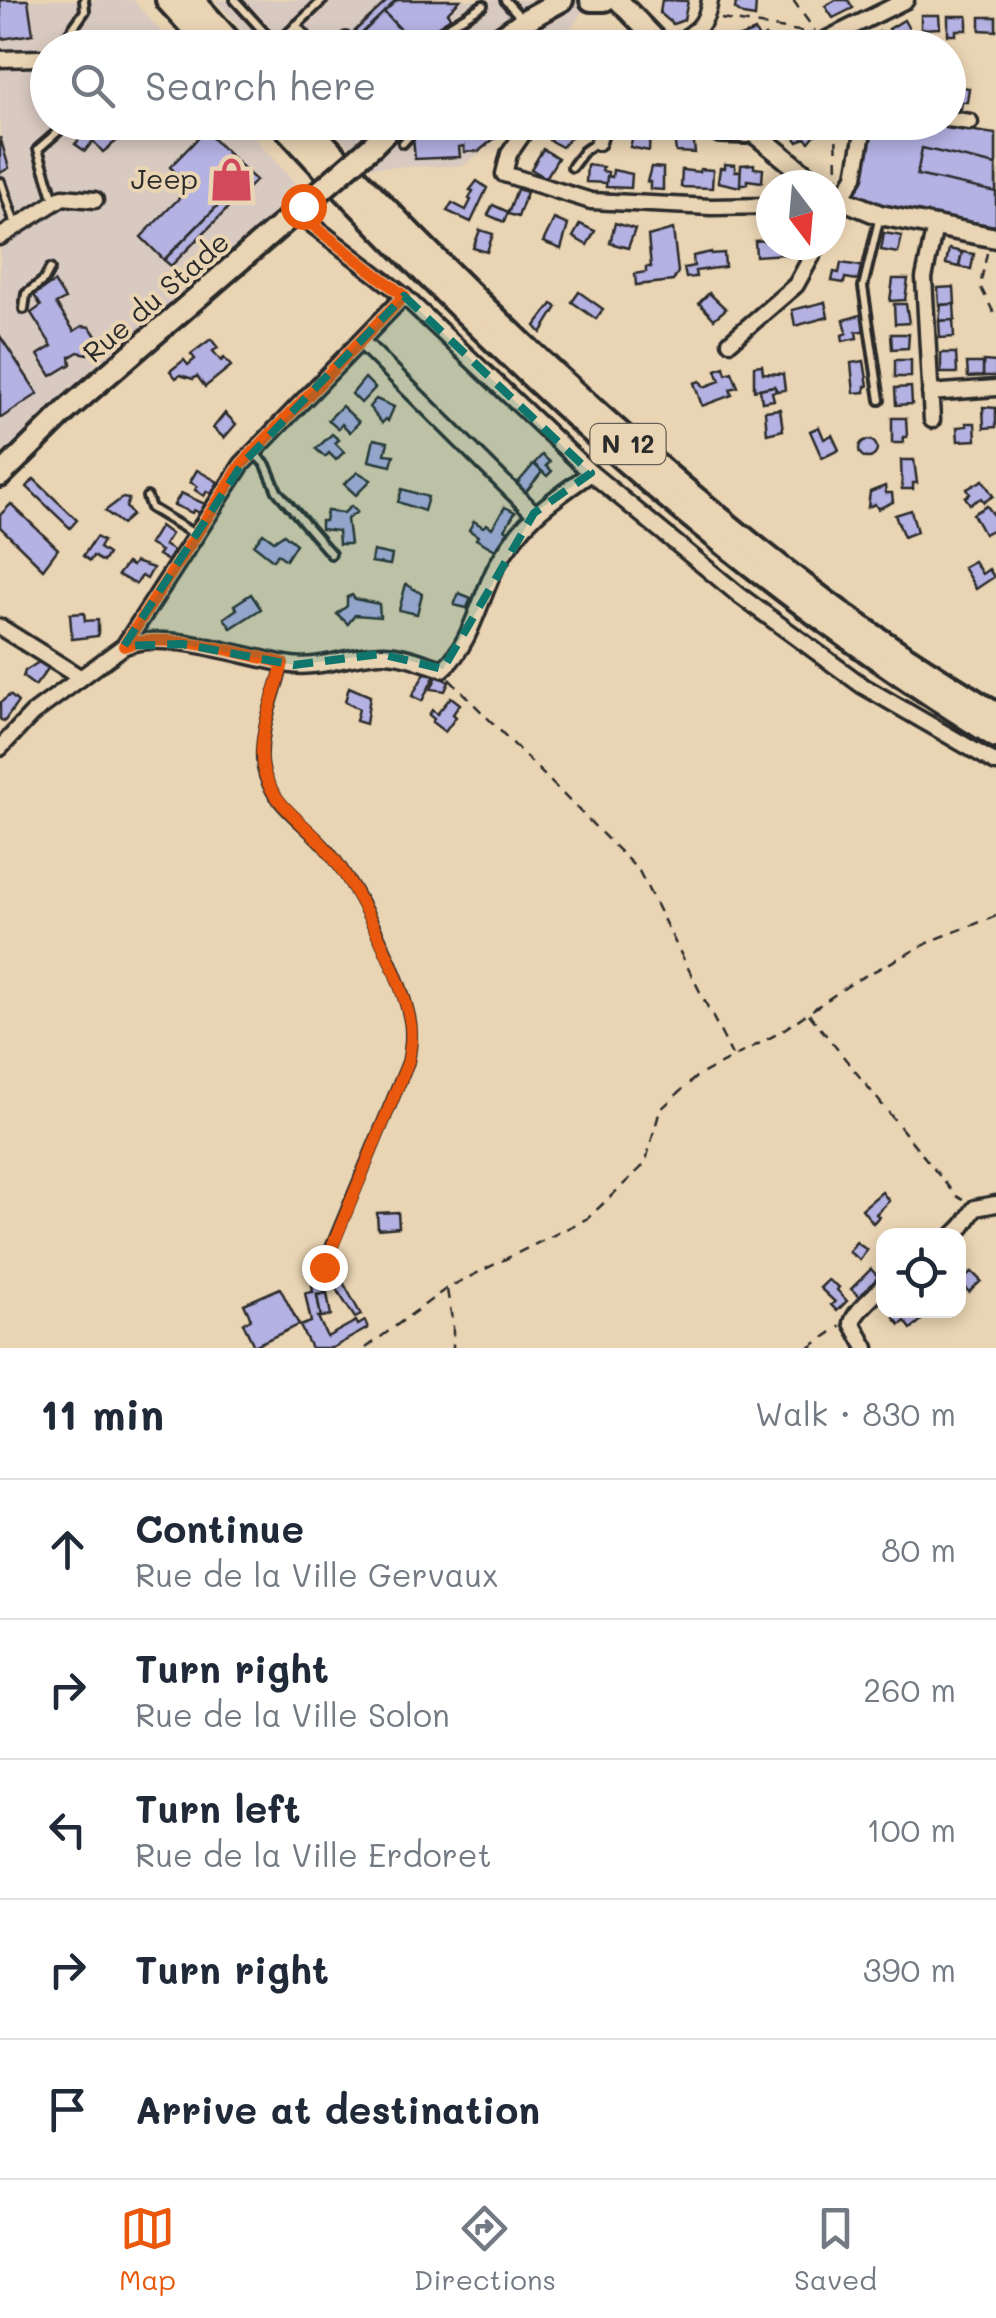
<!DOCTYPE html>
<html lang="en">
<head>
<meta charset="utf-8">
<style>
	body { margin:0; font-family:Mali,sans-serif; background:#f2f2f3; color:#1f2937 }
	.controls { position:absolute; right:30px; bottom:30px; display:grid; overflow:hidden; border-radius:20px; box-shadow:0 5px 15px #0003 }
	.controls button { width:90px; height:90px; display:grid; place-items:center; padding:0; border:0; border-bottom:2px solid #e0e1e3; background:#fff; color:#1f2937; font:50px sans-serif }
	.compass { position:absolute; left:756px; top:170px; width:90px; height:90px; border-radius:50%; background:#fff; box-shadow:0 5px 15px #0003; rotate:164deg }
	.stop { position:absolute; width:30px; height:30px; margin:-22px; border:8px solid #ea580c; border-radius:50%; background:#fff }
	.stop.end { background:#ea580c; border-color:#fff; box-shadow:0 2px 10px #0008 }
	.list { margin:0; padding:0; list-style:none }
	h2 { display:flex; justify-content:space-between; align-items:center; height:130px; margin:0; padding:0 40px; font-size:42px }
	h2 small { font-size:32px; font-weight:400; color:#747a83 }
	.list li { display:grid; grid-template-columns:65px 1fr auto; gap:30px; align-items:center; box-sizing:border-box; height:140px; padding:0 40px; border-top:2px solid #e0e1e3 }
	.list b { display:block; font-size:38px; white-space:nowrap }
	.list p { margin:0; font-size:32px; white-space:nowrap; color:#747a83 }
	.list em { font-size:32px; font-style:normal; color:#747a83 }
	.icon { flex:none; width:55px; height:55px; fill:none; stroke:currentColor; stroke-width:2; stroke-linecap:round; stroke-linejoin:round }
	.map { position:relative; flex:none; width:996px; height:1348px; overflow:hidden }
	.search { position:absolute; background:#fff; box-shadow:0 5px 15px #0003; left:30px; right:30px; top:30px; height:110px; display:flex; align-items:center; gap:25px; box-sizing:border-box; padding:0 35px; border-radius:55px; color:#747a83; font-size:38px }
	.sheet { height:830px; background:#fff }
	nav { display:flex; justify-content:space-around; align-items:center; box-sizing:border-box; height:140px; border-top:2px solid #e0e1e3; background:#fff; font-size:28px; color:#747a83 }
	nav a { display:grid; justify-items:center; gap:5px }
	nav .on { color:#ea580c }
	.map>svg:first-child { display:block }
	.built { fill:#d9cac1 }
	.building { fill:#b4b1e3; stroke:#2b2b2b; stroke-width:2.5 }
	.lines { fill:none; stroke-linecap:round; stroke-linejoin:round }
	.service-casing { stroke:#2b2b2b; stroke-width:14 }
	.minor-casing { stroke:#2b2b2b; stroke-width:21 }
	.tertiary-casing { stroke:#2b2b2b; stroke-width:25 }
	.secondary-casing { stroke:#2b2b2b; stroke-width:28 }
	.trunk-casing { stroke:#2b2b2b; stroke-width:30 }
	.path { stroke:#2b2b2b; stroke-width:2.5; stroke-dasharray:10 8; stroke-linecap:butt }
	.service { stroke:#e9d4b3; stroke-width:6 }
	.minor { stroke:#e9d4b3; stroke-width:14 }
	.tertiary { stroke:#e9d4b3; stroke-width:18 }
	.secondary { stroke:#e9d4b3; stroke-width:20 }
	.trunk { stroke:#e9d4b3; stroke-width:22 }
	.secondary-bridge-casing { stroke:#2b2b2b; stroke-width:28; stroke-linecap:butt }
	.secondary-bridge { stroke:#e9d4b3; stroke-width:20 }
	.route { stroke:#ea580c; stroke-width:12 }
	.marked { fill:#0f766e; fill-opacity:0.2; stroke:#0f766e; stroke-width:8; stroke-dasharray:20 12; stroke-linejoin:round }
	.labels { text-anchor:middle; stroke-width:8; stroke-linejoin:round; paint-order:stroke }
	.shield { fill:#e9d4b3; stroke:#645e54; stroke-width:2.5 }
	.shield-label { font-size:25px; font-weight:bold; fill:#2b2b2b }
	.poi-label { font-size:28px; fill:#2b2b2b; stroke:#e9d4b3; text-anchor:end }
	.street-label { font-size:28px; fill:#2b2b2b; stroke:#e9d4b3 }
</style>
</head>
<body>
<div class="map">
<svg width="996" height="1348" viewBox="0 0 996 1348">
	<rect width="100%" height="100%" fill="#e9d4b3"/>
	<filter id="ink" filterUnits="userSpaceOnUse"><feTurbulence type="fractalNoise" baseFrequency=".01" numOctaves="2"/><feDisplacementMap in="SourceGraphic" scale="20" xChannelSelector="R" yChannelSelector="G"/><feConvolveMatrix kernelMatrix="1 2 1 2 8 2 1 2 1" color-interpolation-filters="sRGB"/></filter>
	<g filter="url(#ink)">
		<g class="built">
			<path d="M0,0H133L175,47L48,48V122L241,123L318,209L77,411L0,486Z"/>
			<path d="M215,0H589L560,48L258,47Z"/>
			<path d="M327,123H512L505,134L463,166L368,167Z"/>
		</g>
		<g class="building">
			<path d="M0,0H28L33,34L2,39Z"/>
			<path d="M388,0H397L356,39L361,45L350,48L344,41Z"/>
			<path d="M397,0H460L447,13L451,18L419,48L384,12Z"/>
			<path d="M662,0L688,1L684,20L673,24L660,13Z"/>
			<path d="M836,0H848L853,8L833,18L825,6Z"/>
			<path d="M746,1L756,2L755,17L743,15L735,9L736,3Z"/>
			<path d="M384,12L416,48H358L361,45L356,39Z"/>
			<path d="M921,15H939L940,28L921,29Z"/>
			<path d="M948,16H967V30H956V35H948Z"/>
			<path d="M980,17H996V31L980,30Z"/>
			<path d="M904,20L910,31L896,40L889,29Z"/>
			<path d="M755,31L760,40L765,36L769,43L761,48H740L735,39Z"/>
			<path d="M879,32L888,48H863L865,42Z"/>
			<path d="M615,33L626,39L623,48H607L609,43L606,41Z"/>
			<path d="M948,85L969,88L967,102H962L961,109L953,108L954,100H950L948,107Z"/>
			<path d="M84,122H140L103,152L93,141L85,151L75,144L79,140L73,133Z"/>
			<path d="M461,122H483L495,138L479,151L464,152V146L459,147L460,157L415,159L413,138L422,130L458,128Z"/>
			<path d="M483,122H505L495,138Z"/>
			<path d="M809,122L818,131L809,142L805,138L798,142L792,134L800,126L798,123Z"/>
			<path d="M872,122H911L996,134V226L884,208L853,193Z"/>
			<path d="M629,125L643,126V131H650L649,151L630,147L634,132H629Z"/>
			<path d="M558,126L573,135L562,147L549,140Z"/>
			<path d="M673,128L682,129L681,135H693L695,153L676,152Z"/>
			<path d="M205,131L249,174L164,260L141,237L190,187L170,167Z"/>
			<path d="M0,137L9,168L0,173Z"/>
			<path d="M922,148L996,165V192L917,175Z"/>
			<path d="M543,149L558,158L546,178L531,169Z"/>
			<path d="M725,164L735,165V171H741L740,187L718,182L720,168H725Z"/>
			<path d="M754,164V168L763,169L762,182L747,180V184H740L741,165Z"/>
			<path d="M587,165L603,167L602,171L608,172L607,183L586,182Z"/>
			<path d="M651,167L663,168V190L650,189V182H647Z"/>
			<path d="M700,169L713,170L712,188L681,187L682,170L699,172Z"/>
			<path d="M613,170L632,174L631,188L606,187L607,176L612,177Z"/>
			<path d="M249,174L256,180L171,266L164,260Z"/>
			<path d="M477,181L487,188L471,222L447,211L452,203L466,210L471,200L469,199L473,191L470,190Z"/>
			<path d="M517,189L527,192L518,217L508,214Z"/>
			<path d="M493,205L508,212L504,222L488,215Z"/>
			<path d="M554,219L568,225L561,249L543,242Z"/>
			<path d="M615,223L635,229L628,248L610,243Z"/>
			<path d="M580,224L595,231L587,245L573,237Z"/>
			<path d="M673,229L678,272L673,281L636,285L635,274L646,272V267H651L648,236Z"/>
			<path d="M480,230L493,234L487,252L473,248Z"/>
			<path d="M884,233L902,236L898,253L881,250Z"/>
			<path d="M769,240L771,245H784L785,254L756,256L755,241Z"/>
			<path d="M949,249L962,252L959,267L946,264Z"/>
			<path d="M711,252V254L724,253L725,267L695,271L696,277L686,278L684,268L694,266L693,256Z"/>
			<path d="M962,252L974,254L971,269L959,267Z"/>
			<path d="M841,263L861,266L858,280L845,278L844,283L832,281L834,272L839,273Z"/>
			<path d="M893,279H908L905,300L890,301Z"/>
			<path d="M54,282L65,299L56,304L74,331L82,326L90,327L96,336L89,344L87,354L78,352L70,357L71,364L51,376L38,355L52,346L31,313L41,306L34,295Z"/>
			<path d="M954,287L955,304L939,305L938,288Z"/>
			<path d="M579,292L603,309L596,319L572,302Z"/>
			<path d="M709,293L726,309L714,319L699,303Z"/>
			<path d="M825,302L828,317L795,326L792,310Z"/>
			<path d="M552,304L557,307L541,333L535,326Z"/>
			<path d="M894,304H906L909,323L895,324Z"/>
			<path d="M954,304L955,320L939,321L941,305Z"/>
			<path d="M863,314L867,330L856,332L857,338L843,341L842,335L847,333L844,320Z"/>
			<path d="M953,320L954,337L940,338L939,321Z"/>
			<path d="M891,334H909L908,348L892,349Z"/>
			<path d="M0,336L38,394L1,418L0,417Z"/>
			<path d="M211,339L218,348L213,351L221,361L224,358L231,366L205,387L197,376L193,379L180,375L176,378L170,371L184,360L188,365L195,359L191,354Z"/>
			<path d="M941,353H956L957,373H941Z"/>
			<rect x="895" y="360" width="16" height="17"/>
			<path d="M864,361L868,386H865V392L854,393L851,363Z"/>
			<path d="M983,361L996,362V376H983Z"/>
			<path d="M967,363H983V376L968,377Z"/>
			<path d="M762,365L763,373L783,374L785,390L777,391L774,386L754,390V366Z"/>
			<path d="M724,367L726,374L732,372L738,387L730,389L732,395L702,406L694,383L700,381L704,387L720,381L716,370Z"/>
			<path d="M365,378L375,388L361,403L352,394Z"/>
			<path d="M774,386L777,391L772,392L774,400L762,402L760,389Z"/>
			<path d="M911,387L912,404L896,405L895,388Z"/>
			<path d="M376,399L394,407L388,421L386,419L382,423L369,407Z"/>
			<path d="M342,406L359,422L350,432L342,424L338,429L328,420Z"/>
			<path d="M983,407L996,408V427L984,428Z"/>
			<path d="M780,409L783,430L767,434L765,411Z"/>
			<path d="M225,413L236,424L224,438L213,428Z"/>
			<path d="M892,418H906L907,437H903V443H892Z"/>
			<path d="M966,423H975L976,440L958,441L957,427L967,426Z"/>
			<path d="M819,427L824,439L832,435L839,450L822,458L810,431Z"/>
			<path d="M332,434L339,440L335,443L344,452L336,460L329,453L325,457L316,449Z"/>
			<path d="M374,439L388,442L385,454L394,455L391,466L369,461Z"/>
			<circle cx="868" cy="449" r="9"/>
			<path d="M542,455L550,462L546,466L552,471L547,476L534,464Z"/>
			<path d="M901,460H914L917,483H913V489H902Z"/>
			<path d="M534,464L542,472L525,493L516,485Z"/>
			<path d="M197,470L218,482L211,494L207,491L204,496L195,490L197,486L190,482Z"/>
			<path d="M358,472L371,480L356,495L344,484Z"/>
			<path d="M34,479L77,520L70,528L27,487Z"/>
			<path d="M983,480L993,496L984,502L981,498L970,504L965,497L970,494L967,489Z"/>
			<path d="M885,486L886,493H892L893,502L878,509L875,504L868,507L870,492Z"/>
			<path d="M402,489L428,497L424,511L398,502Z"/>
			<path d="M181,493L205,504L200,513L194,510L192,513L174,505Z"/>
			<path d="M122,498L129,499L126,507L132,515L122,524L105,511Z"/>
			<path d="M11,504L58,549L43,569L0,527V515Z"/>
			<path d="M351,506L357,512L347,519L350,544H339L338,531L321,529V521H325L327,511L344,513Z"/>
			<path d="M987,506L996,518V528L984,534L973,514Z"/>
			<path d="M505,507L515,512L505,529L511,533L501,553L476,539L478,536L469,530L474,521L483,527L487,524L492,528Z"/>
			<path d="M911,510L917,532L904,537L895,515Z"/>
			<path d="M160,526L171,534L164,545L174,551L168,561L158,555L161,551L149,544Z"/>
			<path d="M263,533L274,541L284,534L296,544L286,560L278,554L273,560L254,545Z"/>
			<path d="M96,537L103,541L99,548L108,554L103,562L93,556L90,561L83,556Z"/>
			<path d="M373,551L392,555L390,565L371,562Z"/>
			<path d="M974,561L982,574L989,569L994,577L976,589L963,567Z"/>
			<path d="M135,562L153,568L147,579L142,576L136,584L118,575L127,563L132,566Z"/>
			<path d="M406,584L422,594L417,614L399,610Z"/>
			<path d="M459,593L471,598L467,608L454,605Z"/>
			<path d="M251,594L261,609L231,628L224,618L237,609L234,605Z"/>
			<path d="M352,595L355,599L379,604L380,617L355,615L348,624L337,614L347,606V597Z"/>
			<path d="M84,613L85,621L98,620V636L72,639L70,614Z"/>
			<path d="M42,660L50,666L35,686L23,677L25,671Z"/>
			<path d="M426,671L435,675L422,701L412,696Z"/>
			<path d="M437,676L449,682L445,691L431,689Z"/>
			<path d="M349,687L370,696L366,724L356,721L359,709L345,702Z"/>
			<path d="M10,695L18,702L4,722L0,719V703Z"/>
			<path d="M451,697L460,704L453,714L456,717L445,732L432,722L434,719L429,715L432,710L437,714Z"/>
			<path d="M882,1192L889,1201L876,1214L879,1217L873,1223L862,1209Z"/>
			<path d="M398,1212L399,1227L378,1229L377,1213Z"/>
			<path d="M856,1242L867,1250L860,1260L849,1252Z"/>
			<path d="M871,1269L879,1278L872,1285L876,1289L868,1298L863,1293L860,1297L851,1289Z"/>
			<path d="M972,1272L981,1281L969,1292L960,1282Z"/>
			<path d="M828,1280L839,1287L837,1290L847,1301L837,1311L831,1305L835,1302L820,1288Z"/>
			<path d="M343,1282L361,1315L355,1318L333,1284Z"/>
			<path d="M325,1283L327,1293L317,1295L321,1317H318L327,1337L356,1321L358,1325L365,1321L368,1328L332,1348H311L300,1326L311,1322L305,1293L313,1292L312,1285Z"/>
			<path d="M280,1288L299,1325L254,1346L243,1323L251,1319L244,1304Z"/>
			<path d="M327,1293L331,1316L321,1317L317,1295Z"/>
			<path d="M904,1310H921L925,1317L911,1329L905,1321L900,1325L894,1318Z"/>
		</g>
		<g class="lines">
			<defs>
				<g id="service">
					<path d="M235,0L273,42L281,40L323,0"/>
					<path d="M505,0L523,20"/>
					<path d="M296,25L317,48"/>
					<path d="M53,48L68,35L85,11L84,0"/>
					<path d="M334,48L346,37"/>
					<path d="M424,48L441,31L483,5"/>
					<path d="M715,122V134L718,138L747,139L753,135"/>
					<path d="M403,143L419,125L432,122"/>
					<path d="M572,167L584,151L597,142"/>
					<path d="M1,182L16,227"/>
					<path d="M54,200L38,149L69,122"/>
					<path d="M880,216L863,287L880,400"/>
					<path d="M24,309L26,294L44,280L50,269"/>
					<path d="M254,453L266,465L277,491L331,554"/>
					<path d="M147,497L151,508L196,535"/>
					<path d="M283,664C275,696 257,736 263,769C270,803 302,822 324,846C355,881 399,970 409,1016C413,1032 411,1047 408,1062L323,1267"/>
				</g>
				<g id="minor">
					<path d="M823,41L906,0"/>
					<path d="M669,48C693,33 706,29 710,0"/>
					<path d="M0,59L40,58"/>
					<path d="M948,119L970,122"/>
					<path d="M531,122L509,154L504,174L591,201L711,207L771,206"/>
					<path d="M754,134L764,122"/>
					<path d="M598,142L604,122"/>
					<path d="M297,213L404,296L591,473L739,595L863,686L996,763"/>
					<path d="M831,215L855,176L865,122"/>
					<path d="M0,237L63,197L95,200"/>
					<path d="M361,341L534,513"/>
					<path d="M730,342L796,285L818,245"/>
					<path d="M930,393L996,388"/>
					<path d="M932,420L924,278L935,226"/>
					<path d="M0,627L81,678"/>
					<path d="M125,646C166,629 246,658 291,665C322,669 353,654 383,654C403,654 423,663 443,669C471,645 480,597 497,565C523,519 549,502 591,473"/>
					<path d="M0,748L32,714L124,646L242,464L404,296"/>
					<path d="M953,1236L963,1226L975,1208L996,1204"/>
					<path d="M866,1348L852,1323C855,1310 875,1297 884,1284"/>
				</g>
				<g id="tertiary">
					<path d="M618,0L664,48"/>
					<path d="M741,122L818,185"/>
					<path d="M831,195L880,215L996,238"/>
				</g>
				<g id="secondary">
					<path d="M591,0H605"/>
					<path d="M486,48L524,21L562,0"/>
					<path d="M372,146L396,122"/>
					<path d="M0,476L69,408L303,206"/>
				</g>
				<g id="trunk">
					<path d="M168,0L212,48"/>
					<path d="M192,0L235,48"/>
					<path d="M281,122C499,358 722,566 996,736"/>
					<path d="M303,122C465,296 635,459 824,601C879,642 938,678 996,715"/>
				</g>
			</defs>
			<use href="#service" class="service-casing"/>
			<use href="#minor" class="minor-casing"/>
			<use href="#tertiary" class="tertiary-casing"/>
			<use href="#secondary" class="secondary-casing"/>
			<use href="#trunk" class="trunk-casing"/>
			<g class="path">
				<path d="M793,0L815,31"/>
				<path d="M721,19L811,33"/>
				<path d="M537,31L546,38L549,48"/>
				<path d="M836,122L837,178"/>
				<path d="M987,253L980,286L996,317"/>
				<path d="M449,679L639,871L732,1055"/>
				<path d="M809,1014L955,1195L963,1200"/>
				<path d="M447,1290L453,1325V1348"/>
				<path d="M366,1348L447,1288L588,1218L645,1164L660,1110L696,1077L777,1034L855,981L936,939L996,916"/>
				<path d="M809,1348L841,1326"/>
			</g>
			<use href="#service" class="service"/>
			<use href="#minor" class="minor"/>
			<use href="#tertiary" class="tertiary"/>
			<use href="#secondary" class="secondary"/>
			<use href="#trunk" class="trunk"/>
			<defs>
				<path id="secondary-bridge" d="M303,206L372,146"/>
			</defs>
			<use href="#secondary-bridge" class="secondary-bridge-casing"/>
			<use href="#secondary-bridge" class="secondary-bridge"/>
		</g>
	</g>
	<g class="lines" filter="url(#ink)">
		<path class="route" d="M303,206L296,212L404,296L242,464L124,646C163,630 241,653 283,663C275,695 257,735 263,768C270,802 302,821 323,845C355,881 398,970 409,1016C413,1032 411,1046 408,1062L324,1267"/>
	</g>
	<path class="marked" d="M404,296L591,473L534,513L443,669L381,654L294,665L182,644L124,646L242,464Z"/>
	<defs>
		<symbol id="shop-bare" viewBox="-9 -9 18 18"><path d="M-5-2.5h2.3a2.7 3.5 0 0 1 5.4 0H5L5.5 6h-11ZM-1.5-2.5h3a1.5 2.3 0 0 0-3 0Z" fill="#d1495b" stroke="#e9d4b3" stroke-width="2.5" paint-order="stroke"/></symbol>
	</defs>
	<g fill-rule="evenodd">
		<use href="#shop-bare" x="200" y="148" width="63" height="63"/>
	</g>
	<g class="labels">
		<rect class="shield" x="590.5" y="424" width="75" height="40" rx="8"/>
		<g class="shield-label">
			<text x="628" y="453">N 12</text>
		</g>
		<g class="poi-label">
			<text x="198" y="189">Jeep</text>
		</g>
		<g class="street-label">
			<text transform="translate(156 297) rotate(-41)" y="10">Rue du Stade</text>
		</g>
	</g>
</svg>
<div class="controls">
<button><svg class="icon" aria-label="locate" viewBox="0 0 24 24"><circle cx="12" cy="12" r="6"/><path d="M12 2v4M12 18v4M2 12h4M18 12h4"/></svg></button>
</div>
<svg class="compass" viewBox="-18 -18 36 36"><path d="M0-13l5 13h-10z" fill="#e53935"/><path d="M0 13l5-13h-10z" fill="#747a83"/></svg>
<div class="stop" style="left:303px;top:206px"></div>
<div class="stop end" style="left:324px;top:1267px"></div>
<div class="search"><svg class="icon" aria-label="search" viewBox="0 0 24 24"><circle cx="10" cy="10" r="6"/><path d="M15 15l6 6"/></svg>Search here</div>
</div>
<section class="sheet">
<h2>11 min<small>Walk · 830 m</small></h2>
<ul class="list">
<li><svg class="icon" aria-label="ahead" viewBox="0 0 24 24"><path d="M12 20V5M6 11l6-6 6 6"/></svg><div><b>Continue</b><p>Rue de la Ville Gervaux</p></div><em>80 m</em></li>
<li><svg class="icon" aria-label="right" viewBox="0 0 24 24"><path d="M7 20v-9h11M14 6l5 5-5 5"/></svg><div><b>Turn right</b><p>Rue de la Ville Solon</p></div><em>260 m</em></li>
<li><svg class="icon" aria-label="left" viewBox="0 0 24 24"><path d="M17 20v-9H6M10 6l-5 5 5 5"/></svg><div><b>Turn left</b><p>Rue de la Ville Erdoret</p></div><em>100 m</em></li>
<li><svg class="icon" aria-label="right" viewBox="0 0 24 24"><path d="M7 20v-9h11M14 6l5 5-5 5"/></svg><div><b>Turn right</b></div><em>390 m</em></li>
<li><svg class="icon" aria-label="arrive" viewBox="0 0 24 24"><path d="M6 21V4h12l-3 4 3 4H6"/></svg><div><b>Arrive at destination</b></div></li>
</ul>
</section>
<nav>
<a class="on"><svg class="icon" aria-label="map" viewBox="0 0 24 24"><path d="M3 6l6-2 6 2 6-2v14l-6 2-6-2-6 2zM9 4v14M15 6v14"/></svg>Map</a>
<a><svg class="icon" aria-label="directions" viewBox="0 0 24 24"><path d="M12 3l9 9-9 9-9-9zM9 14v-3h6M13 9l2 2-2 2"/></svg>Directions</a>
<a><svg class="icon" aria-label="saved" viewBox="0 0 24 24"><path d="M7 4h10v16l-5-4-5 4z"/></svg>Saved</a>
</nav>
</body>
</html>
